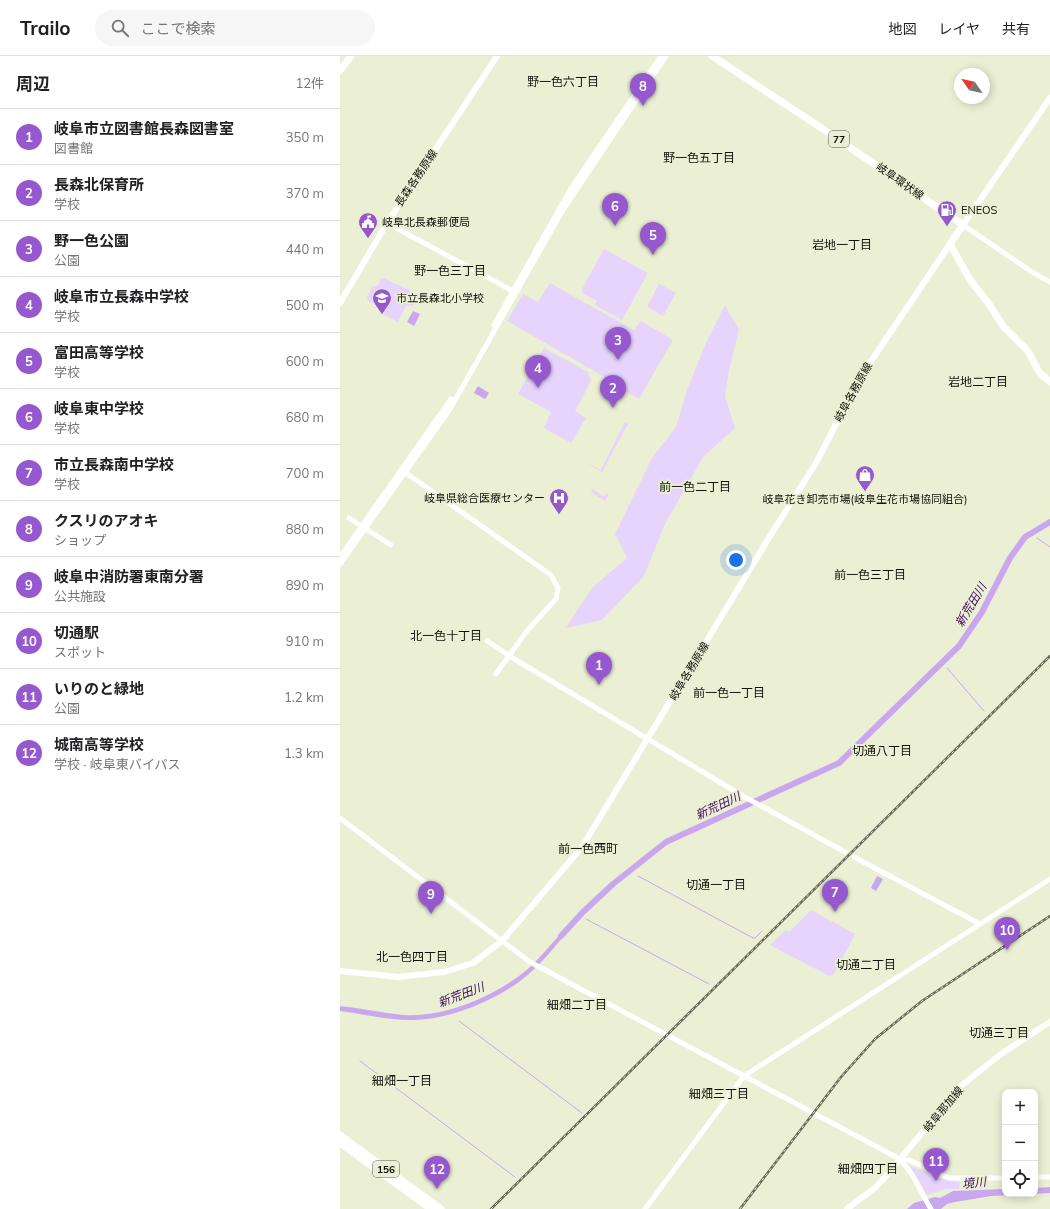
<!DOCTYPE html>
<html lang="ja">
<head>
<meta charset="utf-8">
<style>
	body { margin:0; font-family:Mulish,"Noto Sans JP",sans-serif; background:#f6f6f6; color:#202124 }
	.controls { position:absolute; right:12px; bottom:12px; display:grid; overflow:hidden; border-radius:8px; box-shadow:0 2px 10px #0003 }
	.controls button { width:36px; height:36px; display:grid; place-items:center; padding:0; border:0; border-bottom:1px solid #e0e0e0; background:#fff; color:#202124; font:20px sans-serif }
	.compass { position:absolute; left:614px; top:12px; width:36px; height:36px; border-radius:50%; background:#fff; box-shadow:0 2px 10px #0003; rotate:304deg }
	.you { position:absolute; left:396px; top:504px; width:14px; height:14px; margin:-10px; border:3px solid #fff; border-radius:50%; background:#1a73e8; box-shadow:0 0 0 6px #1a73e833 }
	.badge { display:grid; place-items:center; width:26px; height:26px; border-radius:50%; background:#9658ce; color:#fff; font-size:13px; font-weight:700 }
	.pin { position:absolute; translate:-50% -33px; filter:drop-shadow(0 1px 2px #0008) }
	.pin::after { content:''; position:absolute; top:21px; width:14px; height:12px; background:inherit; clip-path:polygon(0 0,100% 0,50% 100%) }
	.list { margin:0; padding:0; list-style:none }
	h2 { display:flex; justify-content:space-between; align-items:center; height:52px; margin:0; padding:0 16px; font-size:17px }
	h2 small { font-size:13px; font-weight:400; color:#757577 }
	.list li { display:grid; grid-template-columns:26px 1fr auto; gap:12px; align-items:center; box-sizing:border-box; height:56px; padding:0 16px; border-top:1px solid #e0e0e0 }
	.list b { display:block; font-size:15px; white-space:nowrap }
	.list p { margin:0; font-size:13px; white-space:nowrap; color:#757577 }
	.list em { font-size:13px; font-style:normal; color:#757577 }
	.icon { flex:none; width:22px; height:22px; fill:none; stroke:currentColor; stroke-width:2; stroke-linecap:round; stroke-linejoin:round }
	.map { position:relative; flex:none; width:710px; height:1153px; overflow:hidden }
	header { display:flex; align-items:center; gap:24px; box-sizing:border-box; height:56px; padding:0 20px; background:#fff; border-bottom:1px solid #e0e0e0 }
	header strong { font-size:19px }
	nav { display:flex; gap:22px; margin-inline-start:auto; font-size:14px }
	.search { width:280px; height:36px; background:#f6f6f6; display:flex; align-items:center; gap:10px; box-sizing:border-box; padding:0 14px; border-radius:22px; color:#757577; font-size:15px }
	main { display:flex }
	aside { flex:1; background:#fff }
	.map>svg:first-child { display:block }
	.green { fill:#e7d4fd }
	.water { fill:#c9a7ef }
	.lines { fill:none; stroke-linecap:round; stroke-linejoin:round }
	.stream { stroke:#c9a7ef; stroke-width:1 }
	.river { stroke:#c9a7ef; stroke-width:6 }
	.tertiary { stroke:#fff; stroke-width:5 }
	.secondary { stroke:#fff; stroke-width:6 }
	.primary { stroke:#fff; stroke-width:7 }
	.trunk { stroke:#fff; stroke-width:7 }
	.rail-casing { stroke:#666959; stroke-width:2.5 }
	.rail { stroke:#ebefd4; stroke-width:1; stroke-dasharray:3; stroke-linecap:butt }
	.labels { text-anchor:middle; stroke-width:3.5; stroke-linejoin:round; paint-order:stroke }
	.shield { fill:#ebefd4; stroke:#525446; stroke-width:1 }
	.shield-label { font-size:10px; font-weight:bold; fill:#111209 }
	.street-label { font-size:11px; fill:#111209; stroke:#ebefd4 }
	.poi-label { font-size:11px; fill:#111209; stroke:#ebefd4; text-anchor:start }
	.neighbourhood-label { font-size:12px; fill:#111209; stroke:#ebefd4 }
	.water-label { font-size:12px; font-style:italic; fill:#3e0c61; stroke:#ebefd4 }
</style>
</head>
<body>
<header>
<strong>Trailo</strong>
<div class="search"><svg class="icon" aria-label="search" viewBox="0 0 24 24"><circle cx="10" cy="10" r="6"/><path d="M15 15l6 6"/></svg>ここで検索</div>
<nav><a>地図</a><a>レイヤ</a><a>共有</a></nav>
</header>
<main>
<aside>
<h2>周辺<small>12件</small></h2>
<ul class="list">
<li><span class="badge">1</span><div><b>岐阜市立図書館長森図書室</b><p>図書館</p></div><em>350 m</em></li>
<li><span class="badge">2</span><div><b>長森北保育所</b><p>学校</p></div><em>370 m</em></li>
<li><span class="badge">3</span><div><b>野一色公園</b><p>公園</p></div><em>440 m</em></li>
<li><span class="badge">4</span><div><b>岐阜市立長森中学校</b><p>学校</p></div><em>500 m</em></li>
<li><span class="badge">5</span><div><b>富田高等学校</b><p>学校</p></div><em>600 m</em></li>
<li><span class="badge">6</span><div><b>岐阜東中学校</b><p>学校</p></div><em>680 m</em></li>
<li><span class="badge">7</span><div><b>市立長森南中学校</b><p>学校</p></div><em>700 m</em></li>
<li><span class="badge">8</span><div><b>クスリのアオキ</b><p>ショップ</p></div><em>880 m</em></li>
<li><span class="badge">9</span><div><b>岐阜中消防署東南分署</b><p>公共施設</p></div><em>890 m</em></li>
<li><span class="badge">10</span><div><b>切通駅</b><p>スポット</p></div><em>910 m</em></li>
<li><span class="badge">11</span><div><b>いりのと緑地</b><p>公園</p></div><em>1.2 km</em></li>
<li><span class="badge">12</span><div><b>城南高等学校</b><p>学校 · 岐阜東バイパス</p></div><em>1.3 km</em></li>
</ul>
</aside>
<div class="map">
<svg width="710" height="1153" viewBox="0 0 710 1153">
	<rect width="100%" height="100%" fill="#ebefd4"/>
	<g class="green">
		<path d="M264,193L308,217L282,264L255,249L257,245L243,238L242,233Z"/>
		<path d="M43,222L80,239L74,249L66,250L58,266L43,258V253L29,246L27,241L33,230H38L40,223Z"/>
		<path d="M210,227L294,274L301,265L333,284L299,343L267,325L268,323L167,265L183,238L198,246Z"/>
		<path d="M319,228L336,237L323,260L308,251V249Z"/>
		<path d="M385,249L399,274L389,314L385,340L395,372L363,401L324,470L304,520L262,564L226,572L252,532L287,502L275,478L312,402L336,371L347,334L366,287Z"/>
		<path d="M204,292L248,316L251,325L235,355L246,362L231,387L204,372L211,356L178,338Z"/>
		<path d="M285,366L288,368L262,416L246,407L261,414Z"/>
		<path d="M252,433L264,440L267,437L269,438L265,445L251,436Z"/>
		<path d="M471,854L515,878L494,918L489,920L430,889L446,874L449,876Z"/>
		<path d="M570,1110L605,1124L620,1126L619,1133H605L587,1139Z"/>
	</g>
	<g class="water">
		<path d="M73,255L80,258L74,270L67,266Z"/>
		<path d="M138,330L149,337L145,343L134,337Z"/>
		<path d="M537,820L543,823L536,835L531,832Z"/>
		<path d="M224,874L227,877C215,889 205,904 192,915C164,942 108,965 70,964C46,964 23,958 0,955V950C21,952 42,957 63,959C105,962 158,939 189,912C201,901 212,887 224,874Z"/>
		<path d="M710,1131V1137L651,1140L615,1146L607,1148L601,1153H567L574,1147L595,1141L600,1142L613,1135L665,1133V1138H695V1132Z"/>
	</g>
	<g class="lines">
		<g class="stream">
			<path d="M697,482L710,491"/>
			<path d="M607,612L644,655"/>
			<path d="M298,820L413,882H415L422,875"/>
			<path d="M246,863L369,928"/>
			<path d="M119,965L242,1057"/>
			<path d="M20,1005L175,1121"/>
		</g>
		<path class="river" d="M221,880L243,856L273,828L326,786L499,707L619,590L642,556L670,502L685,481L710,466"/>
		<g class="tertiary">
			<path d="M47,167L175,236"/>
			<path d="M623,169L692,216L710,226"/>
			<path d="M154,269L230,134L321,0"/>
			<path d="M66,417L211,519L218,532L216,543L186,576L156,618"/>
			<path d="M9,462L51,489"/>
			<path d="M0,501L111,343"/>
			<path d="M0,508L110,353L224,152L326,0"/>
			<path d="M147,585L176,604L403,740L505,796"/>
			<path d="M0,762L190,906L556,1101C573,1113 580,1136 591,1153"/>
			<path d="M514,801L640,868"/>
			<path d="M560,1104H569L609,1122H665"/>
			<path d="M695,1121H710"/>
			<path d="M305,1153L404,1020L710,823"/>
		</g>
		<g class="secondary">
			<path d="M623,169L710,42"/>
			<path d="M0,247L47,167L157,0"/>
			<path d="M0,915L58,921L104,916L133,907L162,885L242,791L430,480L476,407L521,320L610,188"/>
			<path d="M507,1153L536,1131L546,1120L621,1030L661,998L710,966"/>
		</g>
		<g class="primary">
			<path d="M372,0L477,69L623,169L610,188L630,224L649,248L663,270L688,295L699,316L710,326"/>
			<path d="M0,14L11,0"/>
		</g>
		<g class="trunk">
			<path d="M0,1079L101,1153"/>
			<path d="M0,1087L91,1153"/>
		</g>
		<defs>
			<g id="rail">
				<path d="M151,1153L710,600"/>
				<path d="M400,1153L501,1021L535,983L582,945L710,860"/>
			</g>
		</defs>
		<use href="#rail" class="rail-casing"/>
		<use href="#rail" class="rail"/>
	</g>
	<defs>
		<symbol id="fuel-pin" viewBox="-11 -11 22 30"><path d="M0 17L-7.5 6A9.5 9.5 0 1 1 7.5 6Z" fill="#9658ce" stroke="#ebefd4"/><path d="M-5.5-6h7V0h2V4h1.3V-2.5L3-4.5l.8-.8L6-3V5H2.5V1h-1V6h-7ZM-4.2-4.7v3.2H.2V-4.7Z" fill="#fff"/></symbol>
		<symbol id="civic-pin" viewBox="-11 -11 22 30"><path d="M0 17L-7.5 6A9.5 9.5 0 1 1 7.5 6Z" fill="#9658ce" stroke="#ebefd4"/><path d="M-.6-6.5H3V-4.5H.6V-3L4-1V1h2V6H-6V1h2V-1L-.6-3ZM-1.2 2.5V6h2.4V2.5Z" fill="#fff"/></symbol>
		<symbol id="school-pin" viewBox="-11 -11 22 30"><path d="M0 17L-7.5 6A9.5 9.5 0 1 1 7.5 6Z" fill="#9658ce" stroke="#ebefd4"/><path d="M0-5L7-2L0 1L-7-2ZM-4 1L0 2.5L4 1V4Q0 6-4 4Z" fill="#fff"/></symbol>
		<symbol id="shop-pin" viewBox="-11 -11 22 30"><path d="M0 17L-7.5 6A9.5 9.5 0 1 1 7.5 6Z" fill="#9658ce" stroke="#ebefd4"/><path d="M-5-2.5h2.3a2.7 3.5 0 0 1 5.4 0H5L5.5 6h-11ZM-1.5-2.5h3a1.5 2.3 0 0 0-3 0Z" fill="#fff"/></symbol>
		<symbol id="hospital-pin" viewBox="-11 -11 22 30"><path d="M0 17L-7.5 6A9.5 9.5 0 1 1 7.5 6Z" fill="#9658ce" stroke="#ebefd4"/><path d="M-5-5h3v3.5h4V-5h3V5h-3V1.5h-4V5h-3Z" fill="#fff"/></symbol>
	</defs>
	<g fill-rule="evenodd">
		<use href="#fuel-pin" x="596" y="143" width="22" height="30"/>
		<use href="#civic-pin" x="17" y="155" width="22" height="30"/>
		<use href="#school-pin" x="31" y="231" width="22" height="30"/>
		<use href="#shop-pin" x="514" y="408" width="22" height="30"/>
		<use href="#hospital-pin" x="208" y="431" width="22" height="30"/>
	</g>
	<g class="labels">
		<g class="shield">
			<rect x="489" y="75" width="20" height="16" rx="3"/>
			<rect x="33" y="1105" width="26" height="16" rx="3"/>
		</g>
		<g class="shield-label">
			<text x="499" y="87">77</text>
			<text x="46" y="1117">156</text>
		</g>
		<g class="street-label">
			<text transform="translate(76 122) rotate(-56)" y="4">長森各務原線</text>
			<text transform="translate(560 125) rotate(35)" y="4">岐阜環状線</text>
			<text transform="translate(513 336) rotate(-61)" y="4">岐阜各務原線</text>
			<text transform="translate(349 615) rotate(-59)" y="4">岐阜各務原線</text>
			<text transform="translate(603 1053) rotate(-50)" y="4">岐阜那加線</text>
		</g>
		<g class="poi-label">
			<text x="621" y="158">ENEOS</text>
			<text x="42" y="170">岐阜北長森郵便局</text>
			<text x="56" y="246">市立長森北小学校</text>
			<text x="205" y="446" text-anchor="end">岐阜県総合医療センター</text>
			<text x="525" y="447" text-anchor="middle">岐阜花き卸売市場(岐阜生花市場協同組合)</text>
		</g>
		<g class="neighbourhood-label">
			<text x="223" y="30">野一色六丁目</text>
			<text x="359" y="106">野一色五丁目</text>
			<text x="502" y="193">岩地一丁目</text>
			<text x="110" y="219">野一色三丁目</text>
			<text x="638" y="330">岩地二丁目</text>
			<text x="355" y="435">前一色二丁目</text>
			<text x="530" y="523">前一色三丁目</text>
			<text x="106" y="584">北一色十丁目</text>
			<text x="389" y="641">前一色一丁目</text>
			<text x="542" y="699">切通八丁目</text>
			<text x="248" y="797">前一色西町</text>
			<text x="376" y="833">切通一丁目</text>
			<text x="72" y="905">北一色四丁目</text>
			<text x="526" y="913">切通二丁目</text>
			<text x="237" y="953">細畑二丁目</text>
			<text x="659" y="981">切通三丁目</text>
			<text x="62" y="1029">細畑一丁目</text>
			<text x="379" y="1042">細畑三丁目</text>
			<text x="528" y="1117">細畑四丁目</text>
		</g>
		<g class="water-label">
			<text transform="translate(631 549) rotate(-59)" y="4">新荒田川</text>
			<text transform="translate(378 750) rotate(-25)" y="4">新荒田川</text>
			<text transform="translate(121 939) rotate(-21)" y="4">新荒田川</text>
			<text transform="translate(634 1127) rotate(-6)" y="4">境川</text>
		</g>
	</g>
</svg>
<div class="controls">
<button>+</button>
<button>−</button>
<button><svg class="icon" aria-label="locate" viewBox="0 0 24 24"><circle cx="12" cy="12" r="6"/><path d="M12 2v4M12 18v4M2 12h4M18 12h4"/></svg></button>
</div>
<svg class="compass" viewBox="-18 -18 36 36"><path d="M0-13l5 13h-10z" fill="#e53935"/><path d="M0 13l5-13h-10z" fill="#757577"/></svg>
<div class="you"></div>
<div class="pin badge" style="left:259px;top:629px">1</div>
<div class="pin badge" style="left:273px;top:352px">2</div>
<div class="pin badge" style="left:278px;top:304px">3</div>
<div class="pin badge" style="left:198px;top:332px">4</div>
<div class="pin badge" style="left:313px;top:199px">5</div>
<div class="pin badge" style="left:275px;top:170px">6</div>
<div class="pin badge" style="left:495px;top:856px">7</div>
<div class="pin badge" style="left:303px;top:50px">8</div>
<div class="pin badge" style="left:91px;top:858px">9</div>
<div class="pin badge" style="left:667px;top:894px">10</div>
<div class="pin badge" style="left:596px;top:1125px">11</div>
<div class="pin badge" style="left:97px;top:1133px">12</div>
</div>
</main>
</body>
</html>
